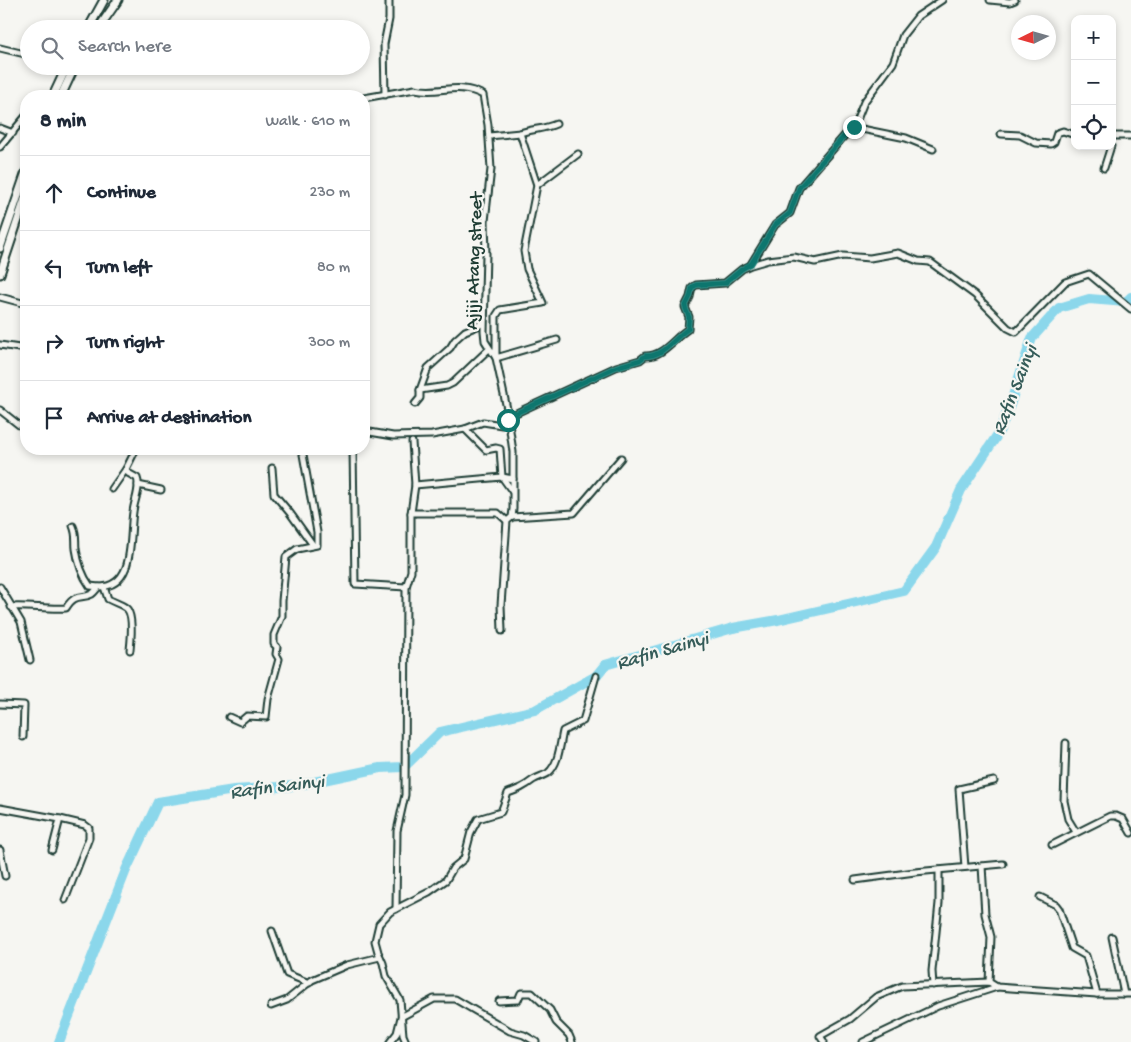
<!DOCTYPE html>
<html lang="en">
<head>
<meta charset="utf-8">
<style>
	body { margin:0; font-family:"Gochi Hand",sans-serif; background:#f2f2f3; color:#1f2937 }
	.controls { position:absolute; right:15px; top:15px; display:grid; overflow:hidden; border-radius:10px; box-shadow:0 2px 8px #0003 }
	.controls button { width:45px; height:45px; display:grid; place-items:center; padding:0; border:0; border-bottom:1px solid #e0e1e3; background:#fff; color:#1f2937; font:25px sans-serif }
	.compass { position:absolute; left:1011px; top:15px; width:45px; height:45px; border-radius:50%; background:#fff; box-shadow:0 2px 8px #0003; rotate:265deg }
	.stop { position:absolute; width:15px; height:15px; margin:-11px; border:4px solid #0f766e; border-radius:50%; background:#fff }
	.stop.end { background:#0f766e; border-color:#fff; box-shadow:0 1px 5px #0008 }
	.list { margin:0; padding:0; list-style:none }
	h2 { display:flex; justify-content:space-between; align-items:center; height:65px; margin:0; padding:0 20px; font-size:21px }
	h2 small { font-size:16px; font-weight:400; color:#747a83 }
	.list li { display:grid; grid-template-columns:32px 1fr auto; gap:15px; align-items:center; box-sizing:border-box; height:75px; padding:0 20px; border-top:1px solid #e0e1e3 }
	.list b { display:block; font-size:19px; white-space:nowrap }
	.list em { font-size:16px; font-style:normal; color:#747a83 }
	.icon { flex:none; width:28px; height:28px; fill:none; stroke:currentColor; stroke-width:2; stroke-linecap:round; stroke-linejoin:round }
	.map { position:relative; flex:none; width:1131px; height:1042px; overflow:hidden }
	.search { position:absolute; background:#fff; box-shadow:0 2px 8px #0003; left:20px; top:20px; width:350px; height:55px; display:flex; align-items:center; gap:12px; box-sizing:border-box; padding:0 18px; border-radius:28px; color:#747a83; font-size:19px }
	.panel { position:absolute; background:#fff; box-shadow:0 2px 8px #0003; left:20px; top:90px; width:350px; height:365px; border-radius:20px }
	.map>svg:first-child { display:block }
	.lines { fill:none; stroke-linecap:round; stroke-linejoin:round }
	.river { stroke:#8bd7eb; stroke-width:10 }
	.minor-casing { stroke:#1f3d34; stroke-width:9 }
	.secondary-casing { stroke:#1f3d34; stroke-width:11 }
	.minor { stroke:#f6f6f2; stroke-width:5 }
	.secondary { stroke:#f6f6f2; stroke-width:7 }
	.route { stroke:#0f766e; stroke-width:6 }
	.labels { text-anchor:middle; stroke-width:4.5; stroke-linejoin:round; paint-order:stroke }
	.street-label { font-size:19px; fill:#1f3d34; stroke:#f6f6f2 }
	.water-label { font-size:20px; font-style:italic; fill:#355c59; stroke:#f6f6f2 }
</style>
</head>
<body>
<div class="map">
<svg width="1131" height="1042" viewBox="0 0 1131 1042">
	<rect width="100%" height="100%" fill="#f6f6f2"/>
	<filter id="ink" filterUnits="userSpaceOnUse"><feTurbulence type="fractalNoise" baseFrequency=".02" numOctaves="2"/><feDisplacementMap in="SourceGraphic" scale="10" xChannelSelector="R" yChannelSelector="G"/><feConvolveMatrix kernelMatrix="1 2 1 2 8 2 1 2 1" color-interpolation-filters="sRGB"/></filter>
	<g filter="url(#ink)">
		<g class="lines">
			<path class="river" d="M59,1042L126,870L158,802L234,790L295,786L380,768L404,767L440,732L535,710L596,676L605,665L733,628L778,620L904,591L936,547L961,490L998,434L1009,408L1032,338L1059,308L1089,299L1126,302L1131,297"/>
			<defs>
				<g id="minor">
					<path d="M990,0L1010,2L1015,0"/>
					<path d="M0,48L29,55"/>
					<path d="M385,95L384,44L389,19V0"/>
					<path d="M364,98L415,89C439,95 457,81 483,95L488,125L491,169L485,221L486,254L484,331L485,341L496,358L507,409L513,452V509L512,517L507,521L501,605L502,631"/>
					<path d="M854,127L864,102L893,63L903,35L918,16L942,0"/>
					<path d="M0,128L13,133"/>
					<path d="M520,133C532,129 545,129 556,124"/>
					<path d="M1001,134L1020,135L1036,143L1051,144L1054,142L1057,133L1063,131L1075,135"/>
					<path d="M489,136L520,133L537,185"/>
					<path d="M1112,136H1131"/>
					<path d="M0,147L26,116"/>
					<path d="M1104,168L1111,146"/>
					<path d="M751,264L775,225L790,213L799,188L852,127L906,138L933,149"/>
					<path d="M0,297L26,304"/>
					<path d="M557,340L496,358V316L500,310L543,303L527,269L524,251L537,185L578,154"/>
					<path d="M0,345L26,349"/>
					<path d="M420,390L447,386L453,383L489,349"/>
					<path d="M415,404L420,398V390L428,368L450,348L455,340L465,331L480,325L482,319"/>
					<path d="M0,410L19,425L26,427"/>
					<path d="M465,429L486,450L496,448L500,449L502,477L512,491"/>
					<path d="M364,431L393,436L432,435L465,429L483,422L502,425L514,414L616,367L640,360L645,356C663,357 674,338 688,329L689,317L685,307L690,297L692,288L696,285L725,283L742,269L751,265L768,260L794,257L815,262L843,256L870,258L898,253L918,261L930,262L975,295L1008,328L1016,332L1065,282L1089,274L1131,309"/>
					<path d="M353,449L355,584L406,587"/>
					<path d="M272,468L274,494L290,513L313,545"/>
					<path d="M138,485L161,490"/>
					<path d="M415,485L502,477L513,479"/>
					<path d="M112,489L126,469"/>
					<path d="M411,513H498L507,521"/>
					<path d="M512,517L574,513L621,458"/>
					<path d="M73,526C77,535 75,540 76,549C78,563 82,575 90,586L99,587"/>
					<path d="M0,587L21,622L30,660"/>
					<path d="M104,587L108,599C113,602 121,604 126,608C134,614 131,641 130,650"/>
					<path d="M11,607C29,606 47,609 66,608C76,592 81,600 92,594C95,592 96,589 99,587C136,587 129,537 133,512C134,501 141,488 137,478L128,473L126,469L134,453L133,449"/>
					<path d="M0,704L24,705L23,737"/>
					<path d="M229,717L240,722L247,716L266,717L268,699L279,659L276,654L277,647L274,644V635L282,616V601L286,557L297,549L317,545V532L302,449"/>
					<path d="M1066,743L1064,801L1068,819L1076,832"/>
					<path d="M0,808L60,819L52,850"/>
					<path d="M60,819L85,825L89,828V838L65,900"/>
					<path d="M1052,845L1110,816H1116L1123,819L1131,833"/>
					<path d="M0,850L5,876"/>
					<path d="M982,866L985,914L991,937L989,982"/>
					<path d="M965,867L959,789L994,781"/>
					<path d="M855,880L915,872L1003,864"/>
					<path d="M1040,897L1056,905L1059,909L1072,948L1086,956L1097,994"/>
					<path d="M396,909L397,831L405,795L406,587L411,571V513L415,485L412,442"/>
					<path d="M272,931L287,974L309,983"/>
					<path d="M1112,937L1124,994"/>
					<path d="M933,985L932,971L939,903V870"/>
					<path d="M499,1001L518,1000L521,993H532L550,1010L556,1022L569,1035L572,1042"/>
					<path d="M271,1006L287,1000L312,980L347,965L380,957"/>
					<path d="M390,1042L397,1033L401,1017L434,999H455L510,1031L524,1035L536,1042"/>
					<path d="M406,1042L403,1035L400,1000L386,976L383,963L378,952L375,941L379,924L390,912L429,892L446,880L453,868L464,859L471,832L478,819L501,812L508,793C519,789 524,787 533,780C538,777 543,776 548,773C559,764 560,744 563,731L583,721L596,676"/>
					<path d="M824,1042L820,1036L850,1019L876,997L902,986L989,982L997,987L1097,994H1131"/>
					<path d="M863,1042L938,1006L997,987"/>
				</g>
				<g id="secondary">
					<path d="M88,29L104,0"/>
					<path d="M98,29L118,0"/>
					<path d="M53,96L67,66"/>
					<path d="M61,96L75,66"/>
					<path d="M0,248L26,172"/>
					<path d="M0,274L26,196"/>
				</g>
			</defs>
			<use href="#minor" class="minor-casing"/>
			<use href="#secondary" class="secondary-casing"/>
			<use href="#minor" class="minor"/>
			<use href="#secondary" class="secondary"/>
		</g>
	</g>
	<g class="lines" filter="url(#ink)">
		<path class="route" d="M508,420L514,414L616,367L640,360L645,356C663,357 674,338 688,329L689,317L685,307L690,297L692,288L696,285L725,283L742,269L751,264L775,225L790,213L799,188L852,127H854"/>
	</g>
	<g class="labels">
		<g class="street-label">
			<text transform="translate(472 261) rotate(-88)" y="7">Ajiji Atang street</text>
		</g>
		<g class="water-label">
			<text transform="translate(1013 389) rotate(-69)" y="7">Rafin Sainyi</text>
			<text transform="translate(662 649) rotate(-16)" y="7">Rafin Sainyi</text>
			<text transform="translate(277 785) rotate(-7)" y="7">Rafin Sainyi</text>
		</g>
	</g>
</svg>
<div class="controls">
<button>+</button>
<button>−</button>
<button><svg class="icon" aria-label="locate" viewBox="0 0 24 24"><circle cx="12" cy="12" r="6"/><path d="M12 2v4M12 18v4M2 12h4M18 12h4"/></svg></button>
</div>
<svg class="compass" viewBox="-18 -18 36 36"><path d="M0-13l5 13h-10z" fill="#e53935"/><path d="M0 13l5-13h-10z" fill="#747a83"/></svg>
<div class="stop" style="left:508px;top:420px"></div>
<div class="stop end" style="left:854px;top:127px"></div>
<div class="search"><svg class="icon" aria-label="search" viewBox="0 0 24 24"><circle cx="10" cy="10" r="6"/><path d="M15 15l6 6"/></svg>Search here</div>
<section class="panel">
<h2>8 min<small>Walk · 610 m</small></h2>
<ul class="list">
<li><svg class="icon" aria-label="ahead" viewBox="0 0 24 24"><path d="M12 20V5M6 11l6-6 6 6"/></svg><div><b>Continue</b></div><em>230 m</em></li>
<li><svg class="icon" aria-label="left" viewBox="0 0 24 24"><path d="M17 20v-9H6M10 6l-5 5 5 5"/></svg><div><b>Turn left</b></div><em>80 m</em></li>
<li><svg class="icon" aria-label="right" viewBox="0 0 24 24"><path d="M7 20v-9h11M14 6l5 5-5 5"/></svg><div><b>Turn right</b></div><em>300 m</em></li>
<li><svg class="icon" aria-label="arrive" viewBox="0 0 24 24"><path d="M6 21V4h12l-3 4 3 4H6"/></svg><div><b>Arrive at destination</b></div></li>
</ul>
</section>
</div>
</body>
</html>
